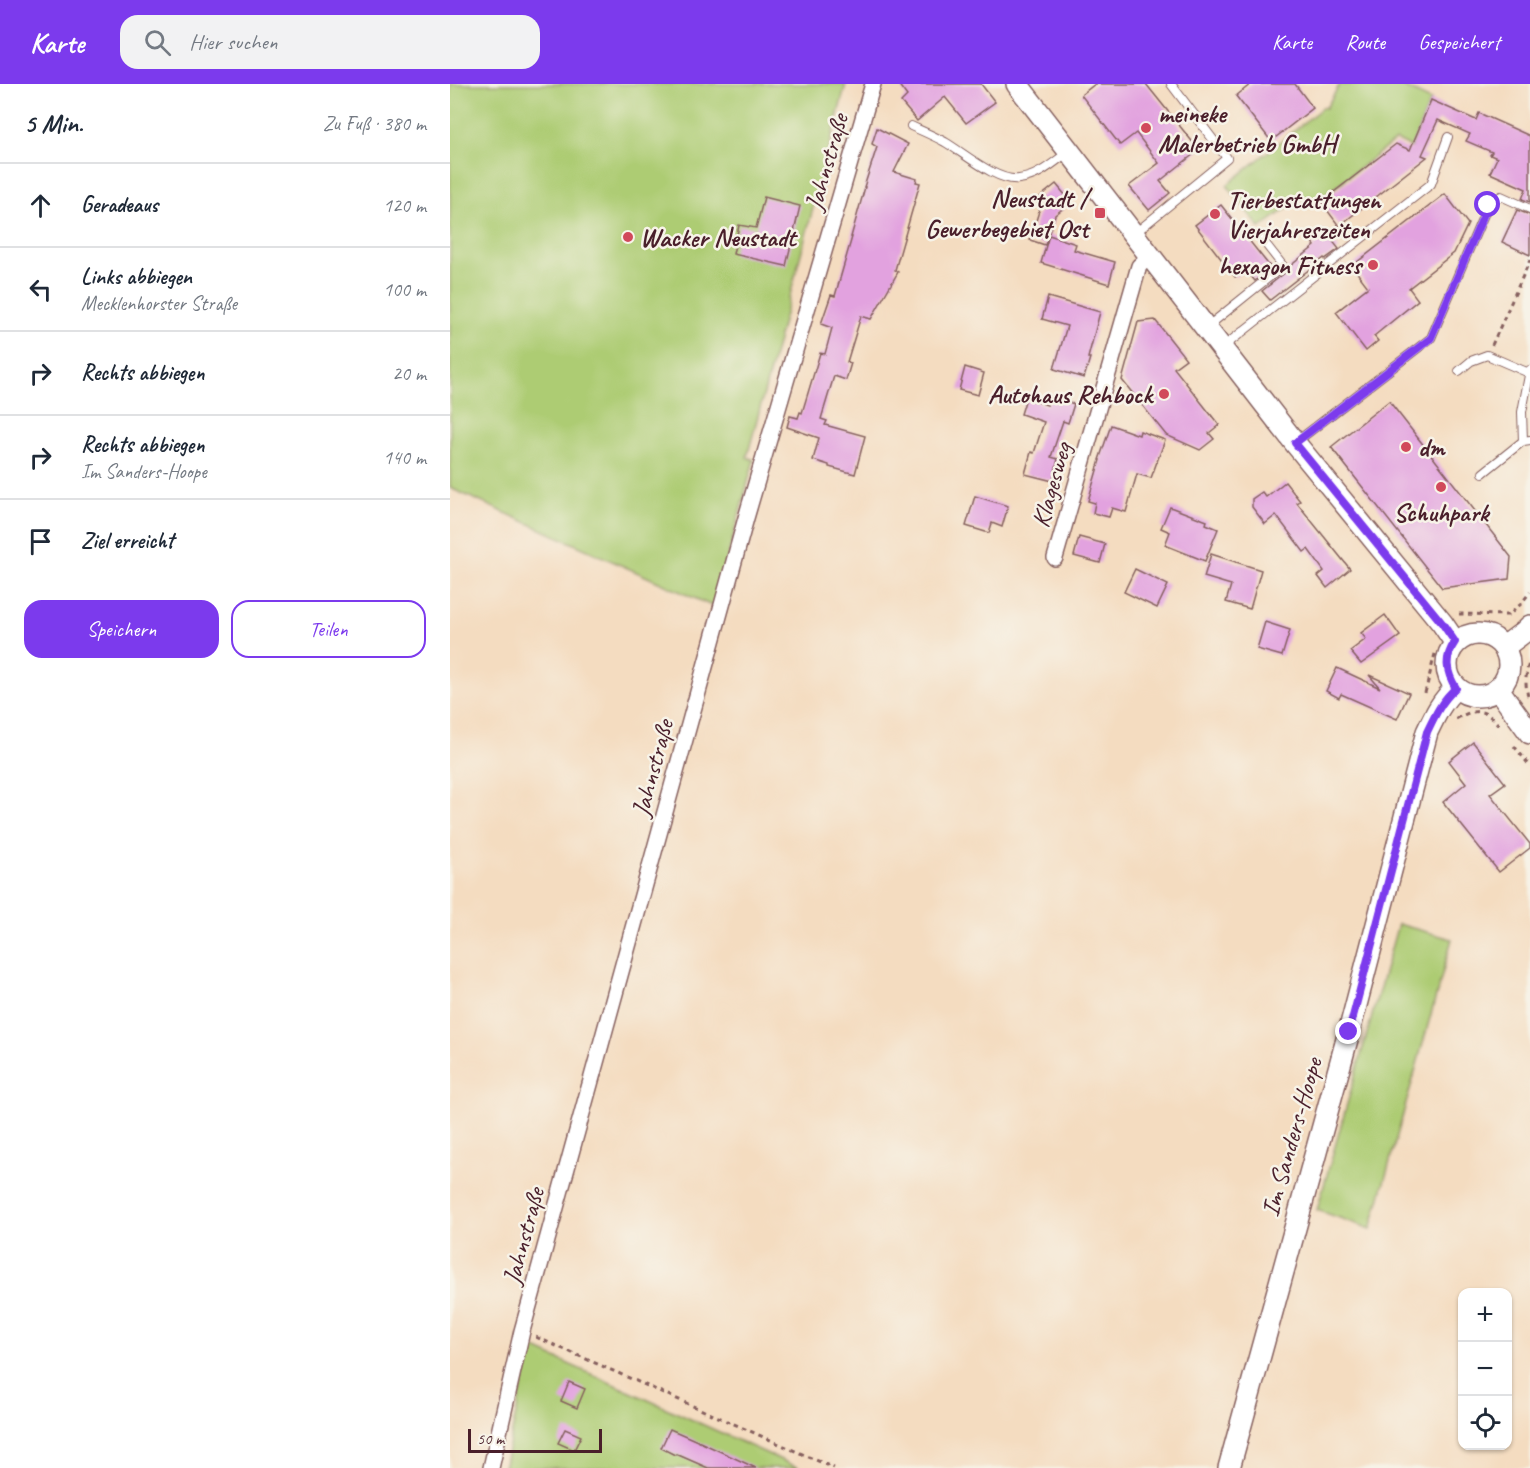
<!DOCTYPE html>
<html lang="de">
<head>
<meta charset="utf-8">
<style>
	body { margin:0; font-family:Caveat,sans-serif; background:#f2f2f3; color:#1f2937 }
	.controls { position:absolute; right:18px; bottom:18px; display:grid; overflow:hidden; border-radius:12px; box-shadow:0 2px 4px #0004 }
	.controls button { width:54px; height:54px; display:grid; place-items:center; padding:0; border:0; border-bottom:2px solid #e0e1e3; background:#fff; color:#1f2937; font:30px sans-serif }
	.scale { position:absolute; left:18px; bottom:15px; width:134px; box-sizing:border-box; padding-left:6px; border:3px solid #4a1f2b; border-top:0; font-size:16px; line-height:21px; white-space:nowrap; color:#4a1f2b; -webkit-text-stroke:4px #f7f3e8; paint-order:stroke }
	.stop { position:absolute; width:18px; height:18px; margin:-14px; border:4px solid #7c3aed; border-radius:50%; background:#fff }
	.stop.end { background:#7c3aed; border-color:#fff; box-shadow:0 2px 6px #0008 }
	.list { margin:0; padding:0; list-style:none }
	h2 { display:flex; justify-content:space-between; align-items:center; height:78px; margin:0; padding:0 24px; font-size:26px }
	h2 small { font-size:20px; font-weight:400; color:#747a83 }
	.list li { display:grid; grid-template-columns:39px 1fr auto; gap:18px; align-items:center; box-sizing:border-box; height:84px; padding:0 24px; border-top:2px solid #e0e1e3 }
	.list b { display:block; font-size:22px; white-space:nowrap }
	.list p { margin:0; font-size:20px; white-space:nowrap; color:#747a83 }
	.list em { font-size:20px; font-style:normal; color:#747a83 }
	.actions { display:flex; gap:12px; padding:18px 24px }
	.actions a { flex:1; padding:14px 0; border:2px solid #7c3aed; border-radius:18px; text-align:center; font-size:21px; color:#7c3aed }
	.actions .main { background:#7c3aed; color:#fff }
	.icon { flex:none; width:33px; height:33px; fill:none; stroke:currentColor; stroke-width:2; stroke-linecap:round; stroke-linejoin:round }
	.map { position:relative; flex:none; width:1080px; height:1384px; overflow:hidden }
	header { display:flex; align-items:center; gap:36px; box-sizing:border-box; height:84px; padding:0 30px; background:#7c3aed; color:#fff }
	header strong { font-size:28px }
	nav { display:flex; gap:33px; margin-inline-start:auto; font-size:21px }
	.search { width:420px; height:54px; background:#f2f2f3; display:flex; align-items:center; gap:15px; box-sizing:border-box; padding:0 21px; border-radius:18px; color:#747a83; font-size:22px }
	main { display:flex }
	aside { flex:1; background:#fff }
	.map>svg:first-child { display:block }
	.green { fill:#adcc73; stroke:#7c764f; stroke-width:1.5 }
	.building { fill:#e2a2df }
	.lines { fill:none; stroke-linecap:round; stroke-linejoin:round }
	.lane-casing { stroke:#86615f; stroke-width:10 }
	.street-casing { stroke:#86615f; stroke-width:18 }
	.secondary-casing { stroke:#86615f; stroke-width:24 }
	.path { stroke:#86615f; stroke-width:3; stroke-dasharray:4.5 4.5; stroke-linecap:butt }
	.lane { stroke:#fff; stroke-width:8 }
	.street { stroke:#fff; stroke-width:15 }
	.secondary { stroke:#fff; stroke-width:21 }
	.route { stroke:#7c3aed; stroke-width:8 }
	.poi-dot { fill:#d1495b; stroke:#f7f3e8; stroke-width:2 }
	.labels { text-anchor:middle; stroke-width:5; stroke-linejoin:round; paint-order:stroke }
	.poi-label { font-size:26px; font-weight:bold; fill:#4a1f2b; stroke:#f7f3e8; text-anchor:start }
	.street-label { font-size:26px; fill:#4a1f2b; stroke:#f7f3e8 }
</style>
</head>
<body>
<header>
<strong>Karte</strong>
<div class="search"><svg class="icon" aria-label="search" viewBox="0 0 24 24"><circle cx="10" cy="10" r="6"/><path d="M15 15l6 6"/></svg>Hier suchen</div>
<nav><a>Karte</a><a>Route</a><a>Gespeichert</a></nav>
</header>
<main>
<aside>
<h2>5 Min.<small>Zu Fuß · 380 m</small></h2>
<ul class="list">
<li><svg class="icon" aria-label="ahead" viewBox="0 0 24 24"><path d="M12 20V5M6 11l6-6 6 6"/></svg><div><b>Geradeaus</b></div><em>120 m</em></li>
<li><svg class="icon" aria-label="left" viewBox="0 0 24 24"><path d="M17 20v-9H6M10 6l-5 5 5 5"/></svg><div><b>Links abbiegen</b><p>Mecklenhorster Straße</p></div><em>100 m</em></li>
<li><svg class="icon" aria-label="right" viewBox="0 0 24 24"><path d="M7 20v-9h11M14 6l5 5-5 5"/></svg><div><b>Rechts abbiegen</b></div><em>20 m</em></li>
<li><svg class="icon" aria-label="right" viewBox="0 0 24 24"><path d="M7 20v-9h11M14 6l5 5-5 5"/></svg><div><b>Rechts abbiegen</b><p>Im Sanders-Hoope</p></div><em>140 m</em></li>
<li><svg class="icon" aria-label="arrive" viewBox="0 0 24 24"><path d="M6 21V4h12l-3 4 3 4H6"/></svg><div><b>Ziel erreicht</b></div></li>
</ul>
<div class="actions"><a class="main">Speichern</a><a>Teilen</a></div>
</aside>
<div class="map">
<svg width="1080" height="1384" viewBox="0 0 1080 1384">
	<rect width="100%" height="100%" fill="#f7f3e8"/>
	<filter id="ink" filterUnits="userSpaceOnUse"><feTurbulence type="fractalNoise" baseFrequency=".0167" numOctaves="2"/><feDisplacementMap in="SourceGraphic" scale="12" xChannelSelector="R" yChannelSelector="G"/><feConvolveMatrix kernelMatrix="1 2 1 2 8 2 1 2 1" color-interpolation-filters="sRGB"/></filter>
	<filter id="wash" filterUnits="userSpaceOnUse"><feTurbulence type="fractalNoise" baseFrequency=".008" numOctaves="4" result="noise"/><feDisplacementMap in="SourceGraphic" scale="24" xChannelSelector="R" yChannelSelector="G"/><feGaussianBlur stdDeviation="1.35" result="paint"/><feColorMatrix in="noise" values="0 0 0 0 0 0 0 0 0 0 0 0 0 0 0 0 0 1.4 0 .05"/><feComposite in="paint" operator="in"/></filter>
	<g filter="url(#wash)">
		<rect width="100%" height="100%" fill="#f4dcc0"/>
		<g class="green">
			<path d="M0,0H396L297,373L304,376L264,523L0,404Z"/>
			<path d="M890,0H948L981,16L961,64L946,56L860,123L852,113L810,144L777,101L873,23L876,24Z"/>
			<path d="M948,840L1002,855L921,1145L867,1126Z"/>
			<path d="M81,1263L349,1384H54Z"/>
		</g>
		<g id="blocks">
			<g class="building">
				<path d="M448,0H531L545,18L516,39L495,13L467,37L451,18L457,12Z"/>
				<path d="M645,0H696L749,66L710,97L720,109L699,126L679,102L709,79L686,49L670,61L631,11Z"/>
				<path d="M801,0H845L863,24L821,57L786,12Z"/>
				<path d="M981,16L1026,36L1029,29L1080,52V118L1072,115L1076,105L1040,89L1047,74L1040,71L1042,68L1016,57L1020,50L988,36L972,71L977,73L889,142L871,118L946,60L960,66Z"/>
				<path d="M427,44L458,60L444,88L467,95L466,98L470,99L445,186L448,188L421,235L411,232L397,278L401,279L396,296L384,292L371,335L377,337L375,341L415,352L405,390L379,383V381L363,376L369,354L337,343L340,332L348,334L350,328L352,329L370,269L375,270L382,244L371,240L381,211L385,212L402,153H401L415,103H414L427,63L422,60Z"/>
				<path d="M606,100L621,118L605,131L595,161L580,156L590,124L585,117Z"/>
				<path d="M995,110L1018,140L1004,169L959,204L968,216L924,252L928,257L916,267L886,228L918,203L902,182Z"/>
				<path d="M314,113L350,122L336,182L283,170L289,141L306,144Z"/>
				<path d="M771,121L821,184L805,197L795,185L785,193L745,141Z"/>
				<path d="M1067,126L1080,131V171L1052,158Z"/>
				<path d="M874,146L889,165L875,175L874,174L820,216L812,207L837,187L839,183L865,162L860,156Z"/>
				<path d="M599,151L626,160L624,166L665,178L659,200L591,179Z"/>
				<path d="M598,213L650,228L638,274H640L634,294L604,285L617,242L592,235Z"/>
				<path d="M705,236L736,275L724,284L769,341L759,349L764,355L750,366L716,351L672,296L688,238Z"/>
				<path d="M515,283L534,289L528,311L509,306Z"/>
				<path d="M600,312L624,320L618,339L613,337L601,373L608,375L603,397L575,390L581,368L584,369L594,338L571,330L576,314L597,321Z"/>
				<path d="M939,317L1061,473L1059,495L992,504L881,363Z"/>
				<path d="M661,341L689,351L690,347L715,356L701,394L687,390L676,428L662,424L659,433L643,429L645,419L638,417L650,376H649Z"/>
				<path d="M835,398L850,417L847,419L900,485L877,504L868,492L874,487L858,465L854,468L826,431L815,440L802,423V415L812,408L816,413Z"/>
				<path d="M525,412L558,422L552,443L542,439L539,449L516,442Z"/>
				<path d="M720,423L757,437L756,440L768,445L755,477L715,461L720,448L711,444Z"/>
				<path d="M629,453L655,460L650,479L624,472Z"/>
				<path d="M761,470L811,486L800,525L776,518L781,501L754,493Z"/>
				<path d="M685,485L718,501L707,524L674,508Z"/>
				<path d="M935,531L950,552L911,580L900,567L916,555L911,549Z"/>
				<path d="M815,538L840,546L832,572L807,565Z"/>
				<path d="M887,584L930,604L919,591L959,609L947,635L891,610L889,614L876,607Z"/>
				<path d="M1023,658L1055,699L1040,710L1080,760V764L1049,788L993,718L1016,699L999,677Z"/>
				<path d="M119,1298L135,1305L127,1324L111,1317Z"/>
				<path d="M115,1345L131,1352L124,1366L108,1359Z"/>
				<path d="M220,1345L252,1359L306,1384H258L226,1370L225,1371L211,1364Z"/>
			</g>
		</g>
	</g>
	<g filter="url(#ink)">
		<use href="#blocks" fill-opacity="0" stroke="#86615f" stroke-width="1.5"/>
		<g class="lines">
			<defs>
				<g id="lane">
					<path d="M461,42C472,47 484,52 495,58C514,69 547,98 569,95C588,93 603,79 618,68"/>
					<path d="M684,150L777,74L721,0"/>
					<path d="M757,243L833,182L811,154"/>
					<path d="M773,263L981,100L998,53"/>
					<path d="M1009,287L1021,277L1037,271L1079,289"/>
					<path d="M1073,357L1072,328L1080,286"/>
					<path d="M846,358L981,254L1038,121L1051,112L1080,125"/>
					<path d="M1033,389L1073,357L1080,356"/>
				</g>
				<g id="street">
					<path d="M605,474L689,182L700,172"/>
					<path d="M41,1384L72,1247L296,434L423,0"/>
				</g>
				<g id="secondary">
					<path d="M567,0L845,359L992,539L1005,558"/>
					<circle cx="1028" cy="581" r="31"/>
					<path d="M1054,563L1074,548L1080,542"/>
					<path d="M1048,605L1080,649"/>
					<path d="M779,1384L899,948L977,648C985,631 992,616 1006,604"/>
				</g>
			</defs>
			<use href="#lane" class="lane-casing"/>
			<use href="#street" class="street-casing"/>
			<use href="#secondary" class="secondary-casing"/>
			<g class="path">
				<path d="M1042,261L1080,176"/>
				<path d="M1009,530L1059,531L1071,520L1080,508"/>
				<path d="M975,609L986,566"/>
				<path d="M1078,612C1075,601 1075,588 1080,577"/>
				<path d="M1006,635C1027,623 1036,625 1051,644"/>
				<path d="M1064,662L1080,682"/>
				<path d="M86,1253L384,1384"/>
			</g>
			<use href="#lane" class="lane"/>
			<use href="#street" class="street"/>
			<use href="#secondary" class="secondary"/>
		</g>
	</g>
	<g class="lines" filter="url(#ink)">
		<path class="route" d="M899,948L977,648C985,631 992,616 1006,604C996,588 994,574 1005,558L992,539L845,359L981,254L1038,121"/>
	</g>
	<g class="poi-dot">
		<circle cx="696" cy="44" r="6"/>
		<rect x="644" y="123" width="12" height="12" rx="3"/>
		<circle cx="765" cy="130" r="6"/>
		<circle cx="178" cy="153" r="6"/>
		<circle cx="923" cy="181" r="6"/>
		<circle cx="714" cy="310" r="6"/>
		<circle cx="956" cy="363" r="6"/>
		<circle cx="991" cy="403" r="6"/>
	</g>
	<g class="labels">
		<g class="poi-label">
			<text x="708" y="38">meineke<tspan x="708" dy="30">Malerbetrieb GmbH</tspan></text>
			<text x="638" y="123" text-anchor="end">Neustadt /<tspan x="638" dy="30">Gewerbegebiet Ost</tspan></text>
			<text x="777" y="124">Tierbestattungen<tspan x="777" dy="30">Vierjahreszeiten</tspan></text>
			<text x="190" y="162">Wacker Neustadt</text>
			<text x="911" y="190" text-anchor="end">hexagon Fitness</text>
			<text x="702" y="319" text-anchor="end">Autohaus Rehbock</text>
			<text x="968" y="372">dm</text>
			<text x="991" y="437" text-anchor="middle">Schuhpark</text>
		</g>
		<g class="street-label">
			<text transform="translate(376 78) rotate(-74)" y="9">Jahnstraße</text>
			<text transform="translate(601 401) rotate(-74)" y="9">Klagesweg</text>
			<text transform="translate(202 684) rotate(-75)" y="9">Jahnstraße</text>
			<text transform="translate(841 1053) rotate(-74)" y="9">Im Sanders-Hoope</text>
			<text transform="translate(73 1152) rotate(-75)" y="9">Jahnstraße</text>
		</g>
	</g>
</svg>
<div class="controls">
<button>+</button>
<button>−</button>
<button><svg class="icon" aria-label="locate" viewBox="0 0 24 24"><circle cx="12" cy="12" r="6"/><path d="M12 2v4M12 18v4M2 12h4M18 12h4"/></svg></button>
</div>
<div class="scale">50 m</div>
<div class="stop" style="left:1038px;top:121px"></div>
<div class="stop end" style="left:899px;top:948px"></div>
</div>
</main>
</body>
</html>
